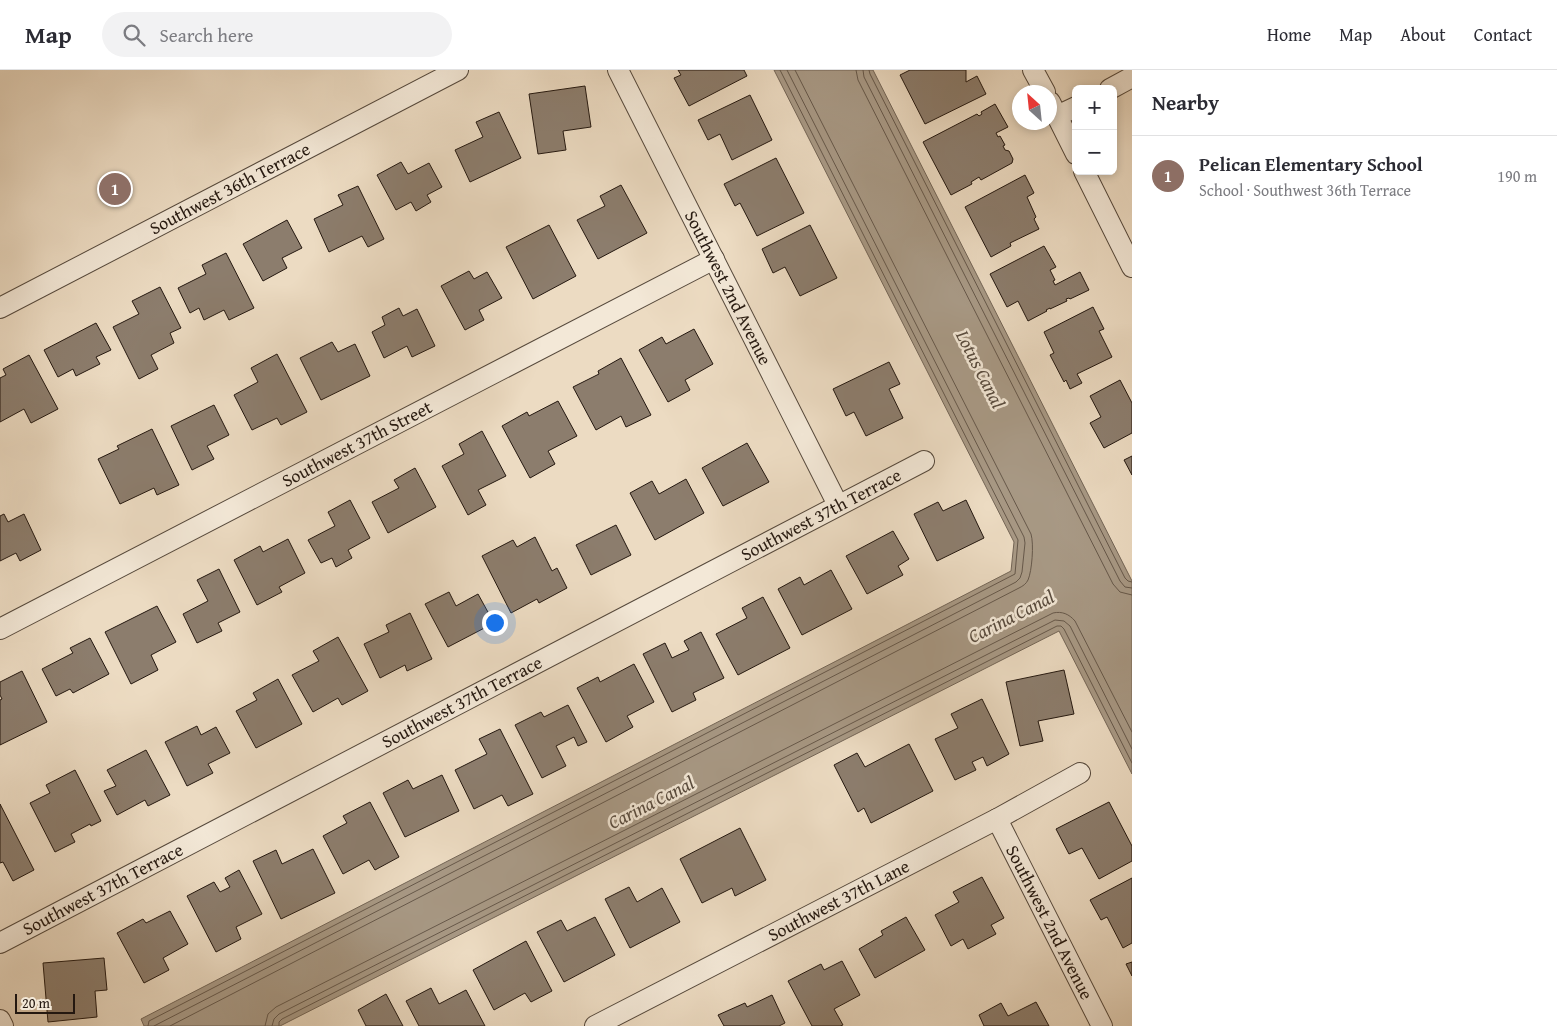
<!DOCTYPE html>
<html lang="en">
<head>
<meta charset="utf-8">
<style>
	body { margin:0; font-family:"Gentium Book Plus",serif; background:#f2f2f3; color:#2b2b33 }
	.controls { position:absolute; right:15px; top:15px; display:grid; overflow:hidden; border-radius:8px; box-shadow:0 2px 8px #0003 }
	.controls button { width:45px; height:45px; display:grid; place-items:center; padding:0; border:0; border-bottom:1px solid #e1e1e2; background:#fff; color:#2b2b33; font:25px sans-serif }
	.compass { position:absolute; left:1012px; top:15px; width:45px; height:45px; border-radius:50%; background:#fff; box-shadow:0 2px 8px #0003; rotate:333deg }
	.scale { position:absolute; left:15px; bottom:12px; width:60px; box-sizing:border-box; padding-left:5px; border:2px solid #241810; border-top:0; font-size:14px; line-height:18px; white-space:nowrap; color:#241810; -webkit-text-stroke:4px #f3e8d7; paint-order:stroke }
	.you { position:absolute; left:494px; top:552px; width:18px; height:18px; margin:-12px; border:4px solid #fff; border-radius:50%; background:#1a73e8; box-shadow:0 0 0 8px #1a73e833 }
	.badge { display:grid; place-items:center; width:32px; height:32px; border-radius:50%; background:#1a73e8; color:#fff; font-size:16px; font-weight:700 }
	.pin { position:absolute; translate:-50% -50%; border:2px solid #fff; box-shadow:0 1px 5px #0006 }
	.list { margin:0; padding:0; list-style:none }
	h2 { display:flex; justify-content:space-between; align-items:center; height:65px; margin:0; padding:0 20px; font-size:21px }
	h2 small { font-size:16px; font-weight:400; color:#7c7c81 }
	.list li { display:grid; grid-template-columns:32px 1fr auto; gap:15px; align-items:center; box-sizing:border-box; height:80px; padding:0 20px; border-top:1px solid #e1e1e2 }
	.list b { display:block; font-size:19px; white-space:nowrap }
	.list p { margin:0; font-size:16px; white-space:nowrap; color:#7c7c81 }
	.list em { font-size:16px; font-style:normal; color:#7c7c81 }
	.icon { flex:none; width:28px; height:28px; fill:none; stroke:currentColor; stroke-width:2; stroke-linecap:round; stroke-linejoin:round }
	.map { position:relative; flex:none; width:1132px; height:956px; overflow:hidden }
	header { display:flex; align-items:center; gap:30px; box-sizing:border-box; height:70px; padding:0 25px; background:#fff; border-bottom:1px solid #e1e1e2 }
	header strong { font-size:24px }
	nav { display:flex; gap:28px; margin-inline-start:auto; font-size:18px }
	.search { width:350px; height:45px; background:#f2f2f3; display:flex; align-items:center; gap:12px; box-sizing:border-box; padding:0 18px; border-radius:28px; color:#7c7c81; font-size:19px }
	main { display:flex }
	aside { flex:1; background:#fff }
	.map>svg:first-child { display:block }
	.water { fill:#a89985; stroke:#736556 }
	.lines { fill:none; stroke-linecap:round; stroke-linejoin:round }
	.shore { stroke:#66584a; stroke-width:1 }
	.building { fill:#8c7d6d; stroke:#241810 }
	.minor-casing { stroke:#56493c; stroke-width:22 }
	.minor { stroke:#f3e8d7; stroke-width:20 }
	.labels { text-anchor:middle; stroke-width:5; stroke-linejoin:round; paint-order:stroke }
	.street-label { font-size:18px; fill:#241810; stroke:#f3e8d7 }
	.water-label { font-size:19px; font-style:italic; fill:#594c3f; stroke:#f3e8d7 }
</style>
</head>
<body>
<header>
<strong>Map</strong>
<div class="search"><svg class="icon" aria-label="search" viewBox="0 0 24 24"><circle cx="10" cy="10" r="6"/><path d="M15 15l6 6"/></svg>Search here</div>
<nav><a>Home</a><a>Map</a><a>About</a><a>Contact</a></nav>
</header>
<main>
<div class="map">
<svg width="1132" height="956" viewBox="0 0 1132 956">
	<rect width="100%" height="100%" fill="#ecdbc2"/>
	<filter id="stains"><feTurbulence type="fractalNoise" baseFrequency=".004" numOctaves="4"/><feColorMatrix values="0 0 0 0 .2 0 0 0 0 .09 0 0 0 0 .02 0 0 0 .5 -.17"/></filter>
	<radialGradient id="worn" r=".72"><stop offset=".6" stop-color="#630" stop-opacity="0"/><stop offset="1" stop-color="#630" stop-opacity=".3"/></radialGradient>
	<path class="water" d="M774,0H873L1132,511V704L1059,561L280,956H144L141,949L1011,501L1014,472Z"/>
	<g class="lines">
		<g class="shore">
			<path d="M856,0L858,10L1113,514L1120,522L1132,525"/>
			<path d="M863,0L864,7L1120,511L1125,517L1132,518"/>
			<path d="M869,0L870,4L1125,508L1128,511L1132,512"/>
			<path d="M148,956L149,951L1015,504L1018,470L780,0"/>
			<path d="M154,956L1016,512L1020,508L1022,502L1025,473L1024,467L787,0"/>
			<path d="M170,956L1019,518C1023,516 1026,514 1028,510C1032,501 1034,474 1031,464L795,0"/>
			<path d="M265,956L268,944L276,937L1053,543C1062,541 1069,544 1075,551L1132,662"/>
			<path d="M272,956L274,949L279,944L1055,550L1064,551L1070,556L1132,679"/>
			<path d="M279,956V952L282,949L1057,556H1061L1064,559L1132,693"/>
		</g>
	</g>
	<g class="building">
		<path d="M678,0H744L747,6L689,36L674,8L681,5Z"/>
		<path d="M910,0H966V12L977,6L986,24L925,54L900,5Z"/>
		<path d="M585,16L591,57L563,61L566,80L538,84L529,24Z"/>
		<path d="M750,25L772,70L732,90L720,64L708,70L698,50Z"/>
		<path d="M995,34L1008,57L996,63L998,67L1000,66L1005,75L1003,76L1005,80L1009,81L1013,89L1012,93L981,110L979,107L971,112L972,114L951,125L923,72L977,44L979,46L982,44L981,42Z"/>
		<path d="M499,42L521,88L470,112L455,80L483,67L476,52Z"/>
		<path d="M776,88L804,143L757,166L740,133L735,136L724,114Z"/>
		<path d="M401,92L408,104L429,93L442,117L427,125L431,132L416,141L411,132L396,140L377,105Z"/>
		<path d="M1025,105L1034,123L1027,127L1036,147L1034,149L1039,159L1010,173L1011,176L991,187L965,137Z"/>
		<path d="M621,115L647,163L598,189L577,150L605,136L600,126Z"/>
		<path d="M358,116L384,169L368,177L362,166L329,182L314,149L343,135L338,125Z"/>
		<path d="M287,150L302,178L282,188L287,198L263,211L243,174Z"/>
		<path d="M549,155L576,206L533,229L506,177Z"/>
		<path d="M810,155L837,208L800,226L785,197L773,203L762,179Z"/>
		<path d="M1044,176L1056,197L1050,200L1055,210L1053,211L1055,215L1080,202L1089,220L1070,229L1069,228L1066,229L1067,231L1050,239V238L1046,240L1047,241L1028,251L1018,231L1007,237L990,204Z"/>
		<path d="M226,183L254,238L229,250L224,240L204,250L199,238L190,243L178,218L206,204L202,195Z"/>
		<path d="M469,201L474,209L487,202L502,228L479,240L484,250L465,260L441,216Z"/>
		<path d="M160,217L181,258L170,263L174,273L151,285L158,299L139,309L113,257L139,244L132,231Z"/>
		<path d="M1093,237L1104,259L1099,261L1112,287L1077,304L1082,313L1070,319L1066,310L1064,312L1050,285L1054,283L1044,262Z"/>
		<path d="M399,238L403,246L417,239L435,276L412,287L407,276L384,288L372,262L385,255L382,247Z"/>
		<path d="M96,253L111,280L96,287L100,294L76,306L73,299L58,307L44,280Z"/>
		<path d="M694,259L713,294L685,310L690,320L668,332L639,280L662,267L666,274Z"/>
		<path d="M332,272L338,282L355,274L370,306L321,330L300,288Z"/>
		<path d="M277,284L307,342L281,355L277,348L252,360L234,325L258,312L251,298Z"/>
		<path d="M29,285L58,339L31,353L24,339L0,352V308L6,305L3,299Z"/>
		<path d="M621,288L651,345L626,357L621,346L596,360L573,317L599,304L598,301Z"/>
		<path d="M889,292L900,314L889,319L903,348L866,366L854,342L846,346L833,319Z"/>
		<path d="M1120,310L1132,333V363L1104,378L1090,353L1101,347L1090,326Z"/>
		<path d="M558,331L577,366L548,381L555,394L530,408L502,356L527,342L529,346Z"/>
		<path d="M214,335L229,365L207,376L214,389L192,400L171,356Z"/>
		<path d="M152,359L179,415L157,425L154,418L120,434L98,389L119,379L117,376Z"/>
		<path d="M482,361L506,406L478,420L486,435L468,445L442,396L464,384L459,374Z"/>
		<path d="M747,373L769,412L723,436L702,398Z"/>
		<path d="M1132,386V405L1124,390Z"/>
		<path d="M415,398L436,437L388,463L372,432L399,418L394,410Z"/>
		<path d="M686,409L704,443L655,470L630,423L652,411L659,424Z"/>
		<path d="M350,430L370,468L348,480L352,488L336,497L332,488L321,493L308,470L335,456L328,442Z"/>
		<path d="M966,430L984,468L937,491L914,444L938,432L943,441Z"/>
		<path d="M4,444L8,452L24,444L41,480L20,491L16,483L0,491V446Z"/>
		<path d="M616,455L631,485L591,505L576,475Z"/>
		<path d="M893,461L909,489L898,496L903,505L867,524L846,486Z"/>
		<path d="M535,467L552,501L557,498L567,518L539,533L537,529L511,543L482,486L513,470L517,477Z"/>
		<path d="M288,469L305,503L279,517L282,522L257,535L234,490L260,476L263,482Z"/>
		<path d="M219,499L240,542L218,553L222,561L197,573L183,544L208,531L197,510Z"/>
		<path d="M831,500L852,539L802,565L778,519L800,507L804,515Z"/>
		<path d="M449,522L456,536L478,524L494,553L448,577L425,534Z"/>
		<path d="M763,527L790,578L738,605L716,564L747,548L742,538Z"/>
		<path d="M157,536L176,572L151,585L158,600L131,614L105,562Z"/>
		<path d="M410,543L432,589L407,601L405,595L380,608L364,574L389,562L386,555Z"/>
		<path d="M701,562L724,608L693,623L696,630L672,642L643,584L665,573L672,588L689,580L684,571Z"/>
		<path d="M338,567L368,621L342,635L338,628L313,642L292,605L319,591L313,581Z"/>
		<path d="M90,568L109,604L73,623L70,619L56,626L42,599L73,583L70,578Z"/>
		<path d="M634,594L654,632L627,646L633,657L606,672L577,618L598,607L600,612Z"/>
		<path d="M1064,600L1074,644L1038,651L1043,671L1020,676L1006,612Z"/>
		<path d="M22,601L47,652L0,675V630L2,629L0,625V612Z"/>
		<path d="M278,609L302,654L256,678L236,641L257,630L253,623Z"/>
		<path d="M982,629L1009,684L987,696L983,687L972,692L976,700L955,710L935,669L958,658L951,644Z"/>
		<path d="M568,635L587,672L578,676L574,667L556,676L566,696L542,708L515,655L541,642L544,647Z"/>
		<path d="M197,656L201,665L216,657L230,683L208,694L213,703L187,716L165,672Z"/>
		<path d="M500,659L533,724L508,736L502,725L474,739L455,700L487,684L479,669Z"/>
		<path d="M909,674L933,721L871,753L864,738L858,742L834,695L857,683L865,697Z"/>
		<path d="M146,680L170,725L148,736L145,730L117,745L104,721L116,716L107,700Z"/>
		<path d="M75,700L101,751L91,756L90,754L71,764L75,772L55,782L30,733L50,723L46,715Z"/>
		<path d="M442,705L459,741L405,767L383,723L408,710L413,719Z"/>
		<path d="M370,732L399,787L375,800L369,790L343,804L323,766L347,753L343,746Z"/>
		<path d="M1109,732L1132,776V791L1099,809L1082,778L1069,784L1056,759Z"/>
		<path d="M0,734L34,800L13,811L3,792L0,793Z"/>
		<path d="M740,758L766,810L735,826L732,818L702,833L680,789Z"/>
		<path d="M313,779L335,823L281,849L253,791L276,780L282,794Z"/>
		<path d="M239,800L262,844L236,857L241,869L216,882L187,826L214,812L220,822L230,817L225,808Z"/>
		<path d="M982,807L1004,848L991,855L996,864L968,879L963,869L951,876L935,845L959,832L953,822Z"/>
		<path d="M1132,808V873L1123,878L1107,847L1101,850L1090,830Z"/>
		<path d="M629,817L637,832L662,818L680,852L630,878L605,829Z"/>
		<path d="M170,841L188,874L163,888L169,900L144,913L117,863L143,849L146,853Z"/>
		<path d="M595,847L615,885L564,912L537,862L561,850L567,861Z"/>
		<path d="M906,847L925,880L875,908L859,879L883,865L881,861Z"/>
		<path d="M526,871L552,921L531,932L525,923L494,940L473,900Z"/>
		<path d="M104,888L107,920L95,921L97,947L48,952L43,893Z"/>
		<path d="M842,891L860,925L834,939L843,955L840,956H812L788,911L821,894L824,900Z"/>
		<path d="M1132,892V906L1126,894Z"/>
		<path d="M431,918L439,934L466,920L485,956H419L406,931Z"/>
		<path d="M386,924L403,956H366L358,940Z"/>
		<path d="M772,925L785,953L779,956H724L718,945L745,933L747,937Z"/>
		<path d="M1036,932L1049,956H984L979,945L1001,933L1008,946Z"/>
	</g>
	<g class="lines">
		<defs>
			<g id="minor">
				<path id="s1" d="M618,0L838,435"/>
				<path d="M1033,0L1045,22"/>
				<path d="M1110,19L1132,7"/>
				<path d="M1050,32L1076,84"/>
				<path d="M1057,46L1076,37"/>
				<path d="M1084,101L1132,197"/>
				<path id="s2" d="M0,238L458,0"/>
				<path id="s3" d="M0,559L714,189"/>
				<path id="s4" d="M997,749L1102,956"/>
				<path id="s5" d="M0,873L924,391"/>
				<path d="M0,950L3,956"/>
				<path id="s6" d="M595,956L997,749L1080,703"/>
			</g>
		</defs>
		<use href="#minor" class="minor-casing"/>
		<use href="#minor" class="minor"/>
	</g>
	<g class="labels">
		<g class="street-label">
			<text dy="6" stroke="none"><textPath href="#s2" startOffset="259">Southwest 36th Terrace</textPath></text>
			<text dy="6" stroke="none"><textPath href="#s1" startOffset="244">Southwest 2nd Avenue</textPath></text>
			<text dy="6" stroke="none"><textPath href="#s3" startOffset="402">Southwest 37th Street</textPath></text>
			<text dy="6" stroke="none"><textPath href="#s5" startOffset="926">Southwest 37th Terrace</textPath></text>
			<text dy="6" stroke="none"><textPath href="#s5" startOffset="521">Southwest 37th Terrace</textPath></text>
			<text dy="6" stroke="none"><textPath href="#s5" startOffset="116">Southwest 37th Terrace</textPath></text>
			<text dy="6" stroke="none"><textPath href="#s6" startOffset="274">Southwest 37th Lane</textPath></text>
			<text dy="6" stroke="none"><textPath href="#s4" startOffset="116">Southwest 2nd Avenue</textPath></text>
		</g>
		<g class="water-label">
			<text transform="translate(981 299) rotate(63)" y="7">Lotus Canal</text>
			<text transform="translate(1011 546) rotate(-27)" y="7">Carina Canal</text>
			<text transform="translate(651 732) rotate(-27)" y="7">Carina Canal</text>
		</g>
	</g>
	<rect width="100%" height="100%" filter="url(#stains)"/>
	<rect width="100%" height="100%" fill="url(#worn)"/>
</svg>
<div class="controls">
<button>+</button>
<button>−</button>
</div>
<svg class="compass" viewBox="-18 -18 36 36"><path d="M0-13l5 13h-10z" fill="#e53935"/><path d="M0 13l5-13h-10z" fill="#7c7c81"/></svg>
<div class="scale">20 m</div>
<div class="you"></div>
<div class="pin badge" style="left:115px;top:119px;background:#8d6e63">1</div>
</div>
<aside>
<h2>Nearby<small></small></h2>
<ul class="list">
<li><span class="badge" style="background:#8d6e63">1</span><div><b>Pelican Elementary School</b><p>School · Southwest 36th Terrace</p></div><em>190 m</em></li>
</ul>
</aside>
</main>
</body>
</html>
